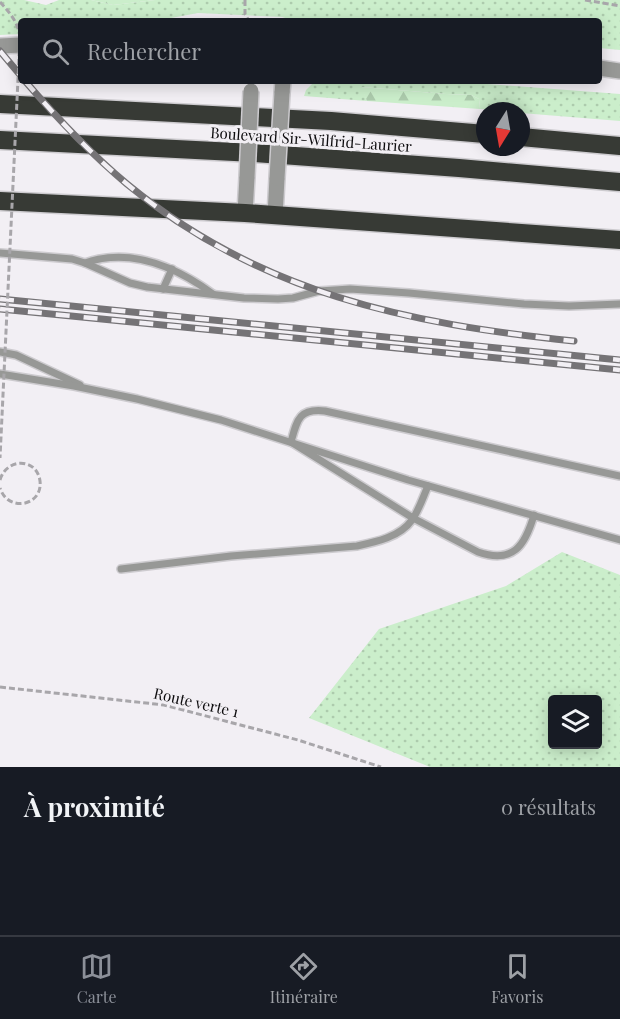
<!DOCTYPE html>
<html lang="fr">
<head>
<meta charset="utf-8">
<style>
	body { margin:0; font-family:"Playfair Display",serif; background:#20242c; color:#f1f3f6 }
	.controls { position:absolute; right:18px; bottom:18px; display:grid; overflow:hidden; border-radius:6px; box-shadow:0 3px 15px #0003 }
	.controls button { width:54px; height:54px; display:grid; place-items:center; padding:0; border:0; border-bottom:2px solid #363941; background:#171b24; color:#f1f3f6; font:30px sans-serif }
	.compass { position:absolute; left:476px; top:102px; width:54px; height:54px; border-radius:50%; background:#171b24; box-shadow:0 3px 15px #0003; rotate:191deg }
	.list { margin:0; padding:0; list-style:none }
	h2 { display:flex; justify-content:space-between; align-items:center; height:78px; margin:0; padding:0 24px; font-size:26px }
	h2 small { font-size:20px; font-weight:400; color:#9ea1a6 }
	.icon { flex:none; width:33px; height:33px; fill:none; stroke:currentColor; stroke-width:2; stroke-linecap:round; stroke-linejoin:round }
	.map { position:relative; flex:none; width:620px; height:767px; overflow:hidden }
	.search { position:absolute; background:#171b24; box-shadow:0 3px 15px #0003; left:18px; right:18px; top:18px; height:66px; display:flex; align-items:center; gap:15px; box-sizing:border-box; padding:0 21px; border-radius:6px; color:#9ea1a6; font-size:22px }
	.sheet { height:168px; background:#171b24 }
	nav { display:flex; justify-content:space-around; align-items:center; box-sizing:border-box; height:84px; border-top:2px solid #363941; background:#171b24; font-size:16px; color:#9ea1a6 }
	nav a { display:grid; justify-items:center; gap:3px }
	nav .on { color:#8c9099 }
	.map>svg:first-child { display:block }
	.grass { fill:url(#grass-dots); fill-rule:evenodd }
	.forest { fill:url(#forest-firs) }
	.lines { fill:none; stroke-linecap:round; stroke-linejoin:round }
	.service-casing { stroke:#cdcbcf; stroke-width:10 }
	.tertiary-casing { stroke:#cdcbcf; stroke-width:18 }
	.motorway-casing { stroke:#cdcbcf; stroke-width:21 }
	.path { stroke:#a8a6aa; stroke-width:3; stroke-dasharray:6 3; stroke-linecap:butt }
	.service { stroke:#979896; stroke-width:7 }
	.tertiary { stroke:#979896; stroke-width:15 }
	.motorway { stroke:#373a35; stroke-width:18 }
	.rail-casing { stroke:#757376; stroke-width:7 }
	.rail { stroke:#f2eff4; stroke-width:4.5; stroke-dasharray:14; stroke-linecap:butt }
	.tertiary-bridge-casing { stroke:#cdcbcf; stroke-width:18; stroke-linecap:butt }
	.path-bridge { stroke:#a8a6aa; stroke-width:3; stroke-dasharray:6 3; stroke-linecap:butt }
	.tertiary-bridge { stroke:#979896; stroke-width:15 }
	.labels { text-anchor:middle; stroke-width:6; stroke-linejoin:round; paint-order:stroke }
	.street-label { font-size:15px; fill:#0d0c0e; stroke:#f2eff4 }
</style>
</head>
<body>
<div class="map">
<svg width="620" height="767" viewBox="0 0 620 767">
	<defs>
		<pattern id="grass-dots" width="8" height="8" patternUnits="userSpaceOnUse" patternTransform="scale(1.5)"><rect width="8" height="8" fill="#cbeecb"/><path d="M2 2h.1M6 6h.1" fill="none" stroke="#adcbad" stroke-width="1.8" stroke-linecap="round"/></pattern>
		<pattern id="forest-firs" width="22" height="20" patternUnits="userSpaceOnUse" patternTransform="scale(1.5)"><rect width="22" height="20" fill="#cbeecb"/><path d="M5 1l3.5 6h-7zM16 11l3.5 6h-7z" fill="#adcbad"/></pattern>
	</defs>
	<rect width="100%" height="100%" fill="#f2eff4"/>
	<g class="grass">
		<path d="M0,0H24L46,5L59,0H91L113,5L155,0H620V50L599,48V21H295L282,17L198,13L155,21H21V34L0,35Z"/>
		<path d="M315,81H449L620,94V121L521,113V111L480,109L479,99L471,95L446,94L362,87L367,101L304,96L306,90Z"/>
		<path d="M562,552L620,575V767H430L309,718L379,629L506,586ZM552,700H598V744H552Z"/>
	</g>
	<g class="forest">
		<path d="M91,0H155L113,5Z"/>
		<path d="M361,87L446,94L471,95L479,99L480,109L367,101Z"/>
	</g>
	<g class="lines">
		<defs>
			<g id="service">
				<path d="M0,253L72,259L85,263L130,283L147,287L244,298L278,299L293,298L319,291L350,289L409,293L524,304L569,306L620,304"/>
				<path d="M85,263C131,247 176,267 213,294"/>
				<path d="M163,289L172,269"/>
				<path d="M0,352L16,355L80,385"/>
				<path d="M0,374L74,386L137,399L221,420L408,480L620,540"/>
				<path d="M534,515C525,546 513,564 478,552L413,518L291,442C297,420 299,408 325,411L620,476"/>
				<path d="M121,569L231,556L357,546C376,542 400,537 412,520C419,510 423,497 428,486"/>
			</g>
			<g id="tertiary">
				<path d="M0,46L21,45"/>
				<path d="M599,68L620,71"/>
				<path d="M282,93L283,81"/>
				<path d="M245,213L247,177"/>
				<path d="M275,216L277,178"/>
			</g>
			<g id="motorway">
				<path d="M0,104L331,121L485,134"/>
				<path d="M521,137L620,146"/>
				<path d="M0,140L254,153L459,168L620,182"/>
				<path d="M0,201L245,213L620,240"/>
			</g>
		</defs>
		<use href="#service" class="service-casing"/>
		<use href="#tertiary" class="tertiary-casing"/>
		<use href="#motorway" class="motorway-casing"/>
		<g class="path">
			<path d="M245,0V14L249,21"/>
			<path d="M585,0L620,6"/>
			<path d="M0,480C7,457 37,458 40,481C43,506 8,513 0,488"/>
			<path d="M0,687L164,705L298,740L381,767"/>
		</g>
		<use href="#service" class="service"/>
		<use href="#tertiary" class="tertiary"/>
		<use href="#motorway" class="motorway"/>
		<defs>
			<g id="rail">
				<path d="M0,51L21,76"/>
				<path d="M25,81C57,118 90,153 127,184C259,293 408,324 574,341"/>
				<path d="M0,299L620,360"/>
				<path d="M0,309L620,370"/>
			</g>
		</defs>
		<use href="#rail" class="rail-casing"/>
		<use href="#rail" class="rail"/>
		<defs>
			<g id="tertiary-bridge">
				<path d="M247,177L251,91"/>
				<path d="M277,178L282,93"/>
			</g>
		</defs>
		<use href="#tertiary-bridge" class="tertiary-bridge-casing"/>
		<path class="path-bridge" d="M0,2C10,13 18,22 20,37L0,458"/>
		<use href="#tertiary-bridge" class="tertiary-bridge"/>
	</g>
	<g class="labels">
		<g class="street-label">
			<text transform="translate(311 140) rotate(4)" y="5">Boulevard Sir-Wilfrid-Laurier</text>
			<text transform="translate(196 703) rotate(13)" y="5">Route verte 1</text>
		</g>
	</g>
</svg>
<div class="controls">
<button><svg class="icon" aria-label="layers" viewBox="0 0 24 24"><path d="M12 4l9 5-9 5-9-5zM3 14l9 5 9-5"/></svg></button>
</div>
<svg class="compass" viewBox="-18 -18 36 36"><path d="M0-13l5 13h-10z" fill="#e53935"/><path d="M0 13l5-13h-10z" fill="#9ea1a6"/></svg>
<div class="search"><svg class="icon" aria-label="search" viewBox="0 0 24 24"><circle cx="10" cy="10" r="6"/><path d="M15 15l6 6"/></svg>Rechercher</div>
</div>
<section class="sheet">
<h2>À proximité<small>0 résultats</small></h2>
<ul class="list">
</ul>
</section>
<nav>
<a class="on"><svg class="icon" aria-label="map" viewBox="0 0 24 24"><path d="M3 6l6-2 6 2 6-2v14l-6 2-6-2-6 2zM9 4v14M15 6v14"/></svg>Carte</a>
<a><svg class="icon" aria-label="directions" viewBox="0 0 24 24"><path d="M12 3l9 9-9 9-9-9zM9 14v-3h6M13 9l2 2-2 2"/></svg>Itinéraire</a>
<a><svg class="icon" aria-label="saved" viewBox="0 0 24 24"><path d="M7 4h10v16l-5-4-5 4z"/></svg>Favoris</a>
</nav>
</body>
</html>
